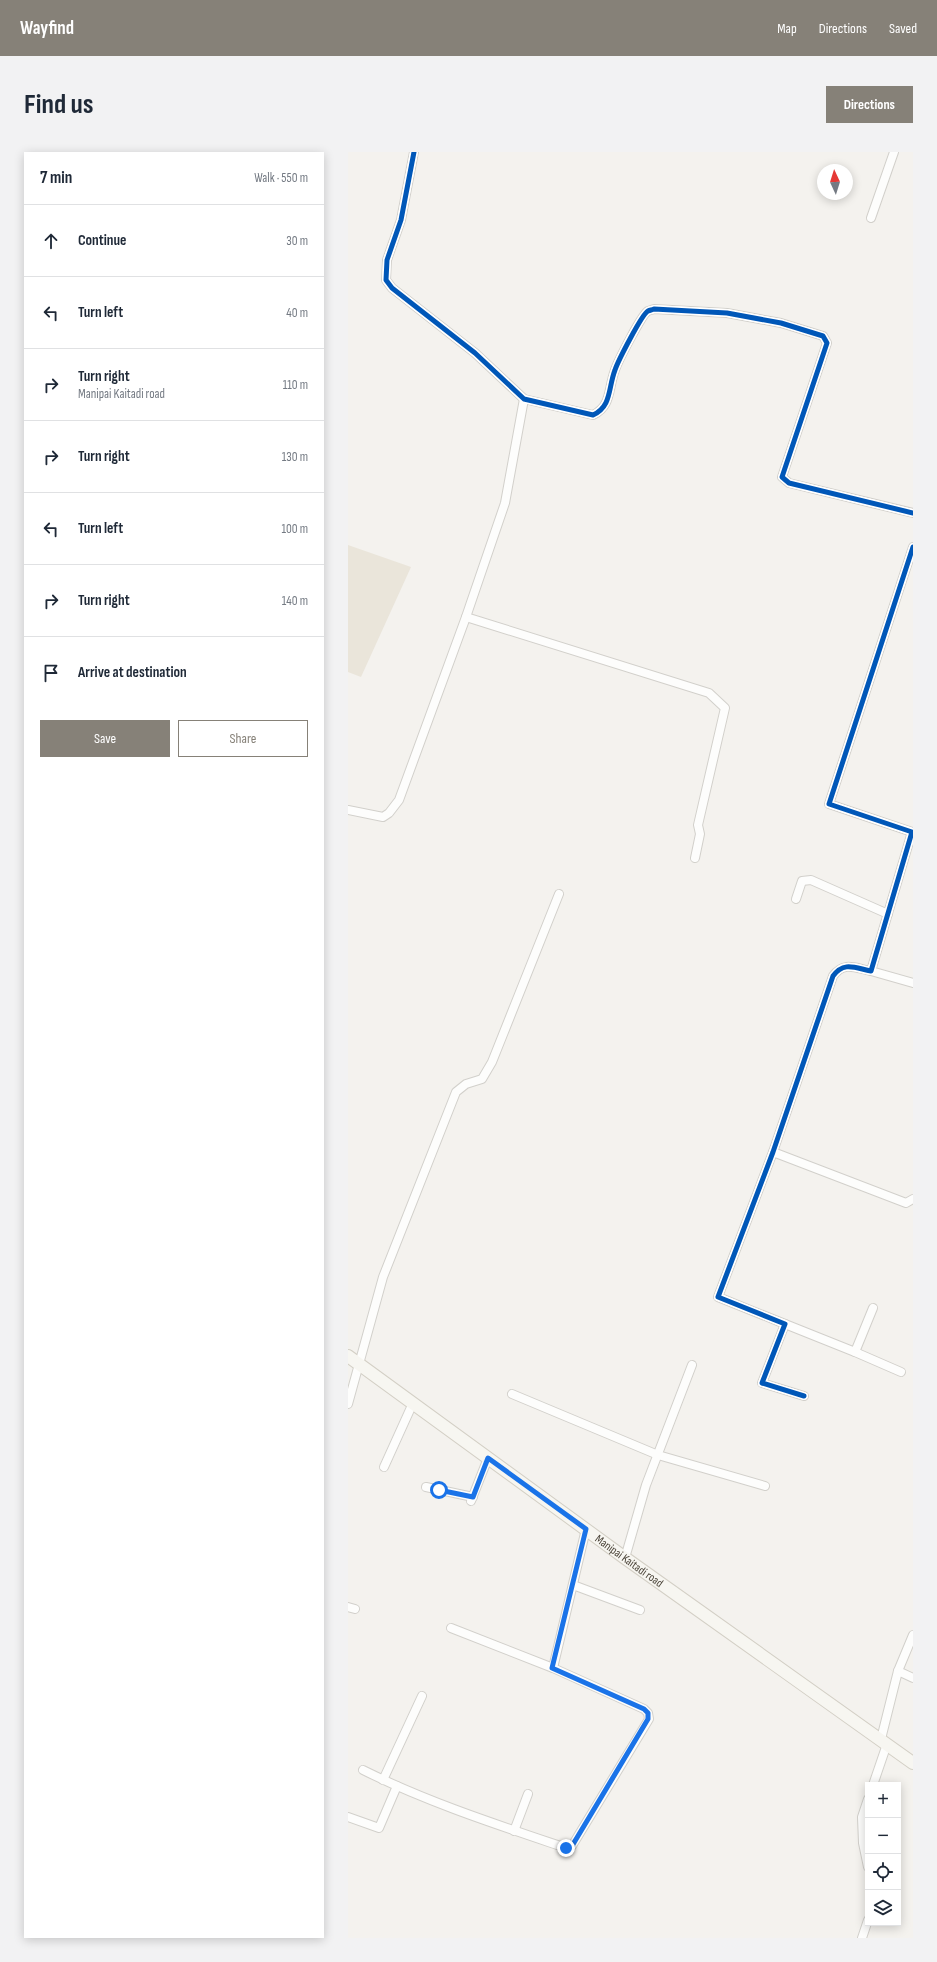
<!DOCTYPE html>
<html lang="en">
<head>
<meta charset="utf-8">
<style>
	body { margin:0; font-family:"Sofia Sans Condensed",sans-serif; background:#f2f2f3; color:#1f2937 }
	.controls { position:absolute; right:12px; bottom:12px; display:grid; overflow:hidden; border-radius:0px; box-shadow:0 2px 10px #0003 }
	.controls button { width:36px; height:36px; display:grid; place-items:center; padding:0; border:0; border-bottom:1px solid #e0e1e3; background:#fff; color:#1f2937; font:20px sans-serif }
	.compass { position:absolute; left:469px; top:12px; width:36px; height:36px; border-radius:50%; background:#fff; box-shadow:0 2px 10px #0003; rotate:356deg }
	.stop { position:absolute; width:12px; height:12px; margin:-9px; border:3px solid #1a73e8; border-radius:50%; background:#fff }
	.stop.end { background:#1a73e8; border-color:#fff; box-shadow:0 1px 4px #0008 }
	.list { margin:0; padding:0; list-style:none }
	h2 { display:flex; justify-content:space-between; align-items:center; height:52px; margin:0; padding:0 16px; font-size:17px }
	h2 small { font-size:13px; font-weight:400; color:#747a83 }
	.list li { display:grid; grid-template-columns:26px 1fr auto; gap:12px; align-items:center; box-sizing:border-box; height:72px; padding:0 16px; border-top:1px solid #e0e1e3 }
	.list b { display:block; font-size:15px; white-space:nowrap }
	.list p { margin:0; font-size:13px; white-space:nowrap; color:#747a83 }
	.list em { font-size:13px; font-style:normal; color:#747a83 }
	.actions { display:flex; gap:8px; padding:12px 16px }
	.actions a { flex:1; padding:9px 0; border:1px solid #868178; border-radius:0px; text-align:center; font-size:14px; color:#868178 }
	.actions .main { background:#868178; color:#fff }
	.icon { flex:none; width:22px; height:22px; fill:none; stroke:currentColor; stroke-width:2; stroke-linecap:round; stroke-linejoin:round }
	.map { position:relative; flex:none; width:565px; height:1786px; overflow:hidden; border-radius:0px }
	header { display:flex; align-items:center; gap:24px; box-sizing:border-box; height:56px; padding:0 20px; background:#868178; color:#fff }
	header strong { font-size:19px }
	nav { display:flex; gap:22px; margin-inline-start:auto; font-size:14px }
	.intro { display:flex; align-items:center; justify-content:space-between; box-sizing:border-box; height:96px; padding:0 24px }
	h1 { margin:0; font-size:28px }
	.button { padding:10px 18px; border-radius:0px; background:#868178; color:#fff; font-size:14px; font-weight:700 }
	main { display:flex; gap:24px; padding:0 24px }
	aside { flex:1; background:#fff; border-radius:0px; box-shadow:0 2px 10px #0003 }
	.map>svg:first-child { display:block }
	.education { fill:#eae5da }
	.lines { fill:none; stroke-linecap:round; stroke-linejoin:round }
	.minor-casing { stroke:#d2d0cb; stroke-width:10 }
	.secondary-casing { stroke:#d3cfc5; stroke-width:14 }
	.minor { stroke:#fdfdfc; stroke-width:8 }
	.secondary { stroke:#f7f6f1; stroke-width:12 }
	.cycleway-casing { stroke:#fff; stroke-width:8 }
	.cycleway { stroke:#0057b8; stroke-width:5 }
	.route { stroke:#1a73e8; stroke-width:5 }
	.labels { text-anchor:middle; stroke-width:3; stroke-linejoin:round; paint-order:stroke }
	.street-label { font-size:12px; fill:#4b4439; stroke:#fff }
</style>
</head>
<body>
<header>
<strong>Wayfind</strong>
<nav><a>Map</a><a>Directions</a><a>Saved</a></nav>
</header>
<div class="intro"><h1>Find us</h1><a class="button">Directions</a></div>
<main>
<aside>
<h2>7 min<small>Walk · 550 m</small></h2>
<ul class="list">
<li><svg class="icon" aria-label="ahead" viewBox="0 0 24 24"><path d="M12 20V5M6 11l6-6 6 6"/></svg><div><b>Continue</b></div><em>30 m</em></li>
<li><svg class="icon" aria-label="left" viewBox="0 0 24 24"><path d="M17 20v-9H6M10 6l-5 5 5 5"/></svg><div><b>Turn left</b></div><em>40 m</em></li>
<li><svg class="icon" aria-label="right" viewBox="0 0 24 24"><path d="M7 20v-9h11M14 6l5 5-5 5"/></svg><div><b>Turn right</b><p>Manipai Kaitadi road</p></div><em>110 m</em></li>
<li><svg class="icon" aria-label="right" viewBox="0 0 24 24"><path d="M7 20v-9h11M14 6l5 5-5 5"/></svg><div><b>Turn right</b></div><em>130 m</em></li>
<li><svg class="icon" aria-label="left" viewBox="0 0 24 24"><path d="M17 20v-9H6M10 6l-5 5 5 5"/></svg><div><b>Turn left</b></div><em>100 m</em></li>
<li><svg class="icon" aria-label="right" viewBox="0 0 24 24"><path d="M7 20v-9h11M14 6l5 5-5 5"/></svg><div><b>Turn right</b></div><em>140 m</em></li>
<li><svg class="icon" aria-label="arrive" viewBox="0 0 24 24"><path d="M6 21V4h12l-3 4 3 4H6"/></svg><div><b>Arrive at destination</b></div></li>
</ul>
<div class="actions"><a class="main">Save</a><a>Share</a></div>
</aside>
<div class="map">
<svg width="565" height="1786" viewBox="0 0 565 1786">
	<rect width="100%" height="100%" fill="#f4f2ee"/>
	<path class="education" d="M0,393L63,415L13,525L0,520Z"/>
	<g class="lines">
		<defs>
			<g id="minor">
				<path d="M66,0L53,68L39,108L38,128L44,136L127,201L176,247L245,263C264,254 260,236 267,218C270,209 294,162 300,159C302,158 304,158 306,157L379,161L433,171L475,184L479,191L434,325L441,331L565,361"/>
				<path d="M523,66L546,0"/>
				<path d="M118,465L361,541L377,556L350,673L352,682L347,706"/>
				<path d="M0,658L35,665L41,661L51,648L118,465L157,351L176,247"/>
				<path d="M448,747L454,729L463,728L540,762"/>
				<path d="M523,819L565,831"/>
				<path d="M425,1000L558,1051L565,1047"/>
				<path d="M437,1172L507,1200L525,1156"/>
				<path d="M507,1200L553,1220"/>
				<path d="M164,1242L310,1303L417,1334"/>
				<path d="M456,1244L414,1231L437,1172L370,1145L425,1000L485,824C496,809 507,816 523,819L564,680L481,652L565,395"/>
				<path d="M0,1252L35,1125L108,940L118,932L134,927L144,910L211,742"/>
				<path d="M36,1315L65,1251"/>
				<path d="M78,1335L125,1345"/>
				<path d="M123,1349L140,1306"/>
				<path d="M277,1406L298,1333L344,1213"/>
				<path d="M225,1433L292,1458"/>
				<path d="M0,1455L7,1457"/>
				<path d="M103,1476L205,1516"/>
				<path d="M550,1519L565,1483"/>
				<path d="M533,1587L550,1519L565,1526"/>
				<path d="M15,1618C79,1650 150,1673 218,1696L224,1694L301,1567L300,1561L296,1557L205,1516L238,1377"/>
				<path d="M35,1628L74,1544"/>
				<path d="M525,1633L539,1592"/>
				<path d="M520,1647L514,1665L515,1691L520,1715"/>
				<path d="M0,1665L31,1676L49,1634"/>
				<path d="M166,1679L180,1642"/>
				<path d="M514,1786L520,1768"/>
			</g>
			<g id="secondary">
				<path id="s1" d="M0,1204L277,1406L565,1611"/>
			</g>
		</defs>
		<use href="#minor" class="minor-casing"/>
		<use href="#secondary" class="secondary-casing"/>
		<use href="#minor" class="minor"/>
		<use href="#secondary" class="secondary"/>
		<defs>
			<g id="cycleway">
				<path d="M66,0L53,68L39,108L38,128L44,136L127,201L176,247L245,263C264,254 260,236 267,218C270,209 294,162 300,159C302,158 304,158 306,157L379,161L433,171L475,184L479,191L434,325L441,331L565,361"/>
				<path d="M456,1244L414,1231L437,1172L370,1145L425,1000L485,824C496,809 507,816 523,819L564,680L481,652L565,395"/>
			</g>
		</defs>
		<use href="#cycleway" class="cycleway-casing"/>
		<use href="#cycleway" class="cycleway"/>
	</g>
	<g class="lines">
		<path class="route" d="M91,1338L125,1345L140,1306L238,1377L204,1516L296,1557L300,1561V1567L224,1694L218,1696"/>
	</g>
	<g class="labels">
		<g class="street-label">
			<text dy="4" stroke="none"><textPath href="#s1" startOffset="348">Manipai Kaitadi road</textPath></text>
		</g>
	</g>
</svg>
<div class="controls">
<button>+</button>
<button>−</button>
<button><svg class="icon" aria-label="locate" viewBox="0 0 24 24"><circle cx="12" cy="12" r="6"/><path d="M12 2v4M12 18v4M2 12h4M18 12h4"/></svg></button>
<button><svg class="icon" aria-label="layers" viewBox="0 0 24 24"><path d="M12 4l9 5-9 5-9-5zM3 14l9 5 9-5"/></svg></button>
</div>
<svg class="compass" viewBox="-18 -18 36 36"><path d="M0-13l5 13h-10z" fill="#e53935"/><path d="M0 13l5-13h-10z" fill="#747a83"/></svg>
<div class="stop" style="left:91px;top:1338px"></div>
<div class="stop end" style="left:218px;top:1696px"></div>
</div>
</main>
</body>
</html>
